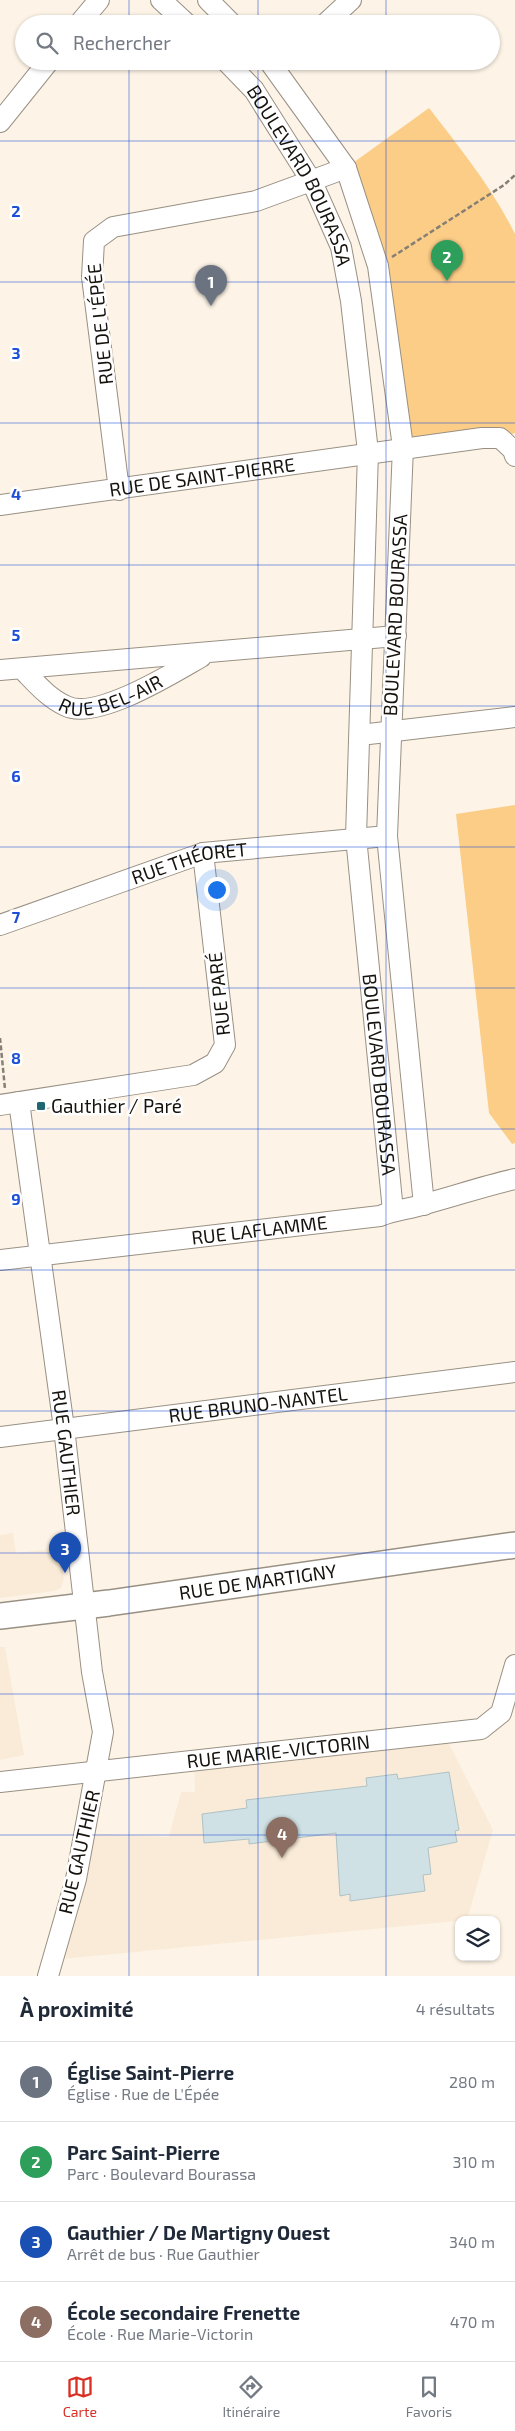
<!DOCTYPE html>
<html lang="fr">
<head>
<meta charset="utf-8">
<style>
	body { margin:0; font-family:"Exo 2",sans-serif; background:#f2f2f3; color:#1f2937 }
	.controls { position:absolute; right:15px; bottom:15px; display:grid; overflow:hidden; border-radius:10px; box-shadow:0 1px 4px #0004 }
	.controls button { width:45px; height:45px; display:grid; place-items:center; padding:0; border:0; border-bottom:1px solid #e0e1e3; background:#fff; color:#1f2937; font:25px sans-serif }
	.you { position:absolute; left:216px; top:889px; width:18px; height:18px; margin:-12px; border:4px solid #fff; border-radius:50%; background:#1a73e8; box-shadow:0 0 0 8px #1a73e833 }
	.badge { display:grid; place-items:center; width:32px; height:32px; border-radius:50%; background:#d93025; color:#fff; font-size:16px; font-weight:700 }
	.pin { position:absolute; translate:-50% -41px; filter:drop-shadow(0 1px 2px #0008) }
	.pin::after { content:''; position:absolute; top:26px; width:18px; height:15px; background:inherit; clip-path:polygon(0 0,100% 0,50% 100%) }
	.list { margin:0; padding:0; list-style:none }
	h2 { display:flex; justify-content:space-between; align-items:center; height:65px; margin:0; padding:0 20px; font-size:21px }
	h2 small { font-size:16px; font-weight:400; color:#747a83 }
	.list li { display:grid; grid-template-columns:32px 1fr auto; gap:15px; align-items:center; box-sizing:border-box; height:80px; padding:0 20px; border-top:1px solid #e0e1e3 }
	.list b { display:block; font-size:19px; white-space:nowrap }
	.list p { margin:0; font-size:16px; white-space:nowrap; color:#747a83 }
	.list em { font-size:16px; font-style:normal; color:#747a83 }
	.icon { flex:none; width:28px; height:28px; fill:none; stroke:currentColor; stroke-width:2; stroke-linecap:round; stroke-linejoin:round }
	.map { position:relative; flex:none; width:515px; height:1976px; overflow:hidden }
	.search { position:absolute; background:#fff; box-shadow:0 1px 4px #0004; left:15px; right:15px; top:15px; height:55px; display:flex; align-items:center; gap:12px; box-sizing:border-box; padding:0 18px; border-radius:28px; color:#747a83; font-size:19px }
	.sheet { height:385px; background:#fff }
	nav { display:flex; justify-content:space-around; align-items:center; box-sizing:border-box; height:70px; border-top:1px solid #e0e1e3; background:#fff; font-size:14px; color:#747a83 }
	nav a { display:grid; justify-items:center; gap:2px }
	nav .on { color:#d93025 }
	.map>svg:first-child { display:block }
	.built { fill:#f9ebd7 }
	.green { fill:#fbcd87 }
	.building { fill:#cfe1e4; stroke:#b0c2c5 }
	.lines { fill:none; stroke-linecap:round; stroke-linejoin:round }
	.minor-casing { stroke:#999084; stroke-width:22 }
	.major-casing { stroke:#999084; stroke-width:28 }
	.path { stroke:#857f76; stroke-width:2.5; stroke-dasharray:5 2.5; stroke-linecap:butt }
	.minor { stroke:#fff; stroke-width:20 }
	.major { stroke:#fff; stroke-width:25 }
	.grid { fill:none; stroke:#1d4ed8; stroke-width:1; stroke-opacity:0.55 }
	.poi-dot { fill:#1d6773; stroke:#fff; stroke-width:2 }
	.labels { text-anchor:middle; stroke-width:5; stroke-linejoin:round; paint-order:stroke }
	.street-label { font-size:19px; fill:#16130e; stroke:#fff }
	.poi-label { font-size:19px; fill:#16130e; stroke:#fff; text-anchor:start }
	.grid-label { font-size:16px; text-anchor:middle; font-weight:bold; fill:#1d4ed8; stroke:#fff; stroke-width:5; stroke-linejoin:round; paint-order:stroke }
</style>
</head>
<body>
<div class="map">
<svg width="515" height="1976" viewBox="0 0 515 1976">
	<rect width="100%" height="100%" fill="#fdf4e7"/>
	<g class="built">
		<path d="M13,1533L16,1553L60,1548L64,1579L61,1588L54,1591L0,1598V1535Z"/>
		<path d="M0,1647H5L24,1755L0,1760Z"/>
		<path d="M444,1734L493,1830L467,1920L52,1960L85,1833L169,1837L181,1792H195L194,1761Z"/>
	</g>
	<g class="green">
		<path d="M429,108C460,148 493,189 515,234V433L500,438L403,447L382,296L346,168Z"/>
		<path d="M515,805V1143L512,1144L489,1113L456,814Z"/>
	</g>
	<path class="building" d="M449,1772L459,1830L455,1831L457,1842L428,1848L431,1874L423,1875L425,1891L350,1901V1894L340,1896L336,1833L249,1844V1839L204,1843L202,1814L247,1808L246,1800L367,1786L366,1778L397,1774L398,1779Z"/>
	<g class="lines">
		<defs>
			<g id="minor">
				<path d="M161,0L187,24"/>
				<path d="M208,0L232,24"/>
				<path d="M79,24L99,0"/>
				<path d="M325,24L351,0"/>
				<path id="s1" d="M226,61L254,90L312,182L341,247L351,301L368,452L356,837L393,1211"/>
				<path d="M269,61L346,168L378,266L403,447L387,836L424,1205"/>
				<path d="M0,122L49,61"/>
				<path d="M119,490L92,277L94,241L113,227L256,201L346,168"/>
				<path id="s2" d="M0,505L482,438H500L513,450L515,456"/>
				<path id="s3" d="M22,669C35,682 48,698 66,706C96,721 173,673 201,657"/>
				<path d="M0,670L396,636"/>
				<path d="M360,735L515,717"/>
				<path id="s4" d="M0,925L203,853L387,836"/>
				<path id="s5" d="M19,1102L64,1428L92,1672L103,1732L76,1879L48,1976"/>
				<path d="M0,1105L193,1075L215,1063L225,1045L203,853"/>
				<path id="s6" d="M0,1260L380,1216C395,1210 410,1209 425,1204C455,1196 484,1186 515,1179"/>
				<path id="s7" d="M0,1437L515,1372"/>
				<path id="s8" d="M0,1782L481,1729L501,1713L515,1665"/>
			</g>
			<g id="major">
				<path id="s9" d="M0,1616L109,1603L515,1545"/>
			</g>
		</defs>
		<use href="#minor" class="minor-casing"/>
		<use href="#major" class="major-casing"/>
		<g class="path">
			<path d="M392,257L504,185L515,175"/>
			<path d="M0,1038L5,1089"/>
		</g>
		<use href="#minor" class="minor"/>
		<use href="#major" class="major"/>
	</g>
	<path class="grid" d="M129,0V24M258,0V24M386,0V24M129,61V1976M258,61V1976M386,61V1976M0,141H515M0,282H515M0,423H515M0,565H515M0,706H515M0,847H515M0,988H515M0,1129H515M0,1270H515M0,1411H515M0,1553H515M0,1694H515M0,1835H515"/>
	<rect class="poi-dot" x="36" y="1101" width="10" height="10" rx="2.5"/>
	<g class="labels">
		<g class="street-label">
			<text dy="7" stroke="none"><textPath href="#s1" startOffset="138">BOULEVARD BOURASSA</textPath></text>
			<text transform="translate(100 324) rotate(-96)" y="7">RUE DE L'ÉPÉE</text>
			<text dy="7" stroke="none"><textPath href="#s2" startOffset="204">RUE DE SAINT-PIERRE</textPath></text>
			<text transform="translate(395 615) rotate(-87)" y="7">BOULEVARD BOURASSA</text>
			<text dy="7" stroke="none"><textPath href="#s3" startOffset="105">RUE BEL-AIR</textPath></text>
			<text dy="7" stroke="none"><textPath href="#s4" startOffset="200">RUE THÉORET</textPath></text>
			<text transform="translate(219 994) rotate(-96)" y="7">RUE PARÉ</text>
			<text dy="7" stroke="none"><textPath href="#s1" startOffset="1051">BOULEVARD BOURASSA</textPath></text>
			<text dy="7" stroke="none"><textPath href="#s6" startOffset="261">RUE LAFLAMME</textPath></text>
			<text dy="7" stroke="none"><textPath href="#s7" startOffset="260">RUE BRUNO-NANTEL</textPath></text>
			<text dy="7" stroke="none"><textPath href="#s5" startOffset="354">RUE GAUTHIER</textPath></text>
			<text dy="7" stroke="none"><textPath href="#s9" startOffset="260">RUE DE MARTIGNY</textPath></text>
			<text dy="7" stroke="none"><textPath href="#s8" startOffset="280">RUE MARIE-VICTORIN</textPath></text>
			<text transform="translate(79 1852) rotate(-77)" y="7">RUE GAUTHIER</text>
		</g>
		<g class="poi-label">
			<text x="51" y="1113">Gauthier / Paré</text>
		</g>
	</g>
	<g class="grid-label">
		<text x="16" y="217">2</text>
		<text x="16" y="359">3</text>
		<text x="16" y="500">4</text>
		<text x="16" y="641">5</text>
		<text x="16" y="782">6</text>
		<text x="16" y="923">7</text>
		<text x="16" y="1064">8</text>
		<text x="16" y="1205">9</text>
	</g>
</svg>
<div class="controls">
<button><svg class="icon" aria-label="layers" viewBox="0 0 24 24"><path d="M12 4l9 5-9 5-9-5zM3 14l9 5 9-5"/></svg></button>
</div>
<div class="you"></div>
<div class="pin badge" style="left:211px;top:306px;background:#6b7280">1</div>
<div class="pin badge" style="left:447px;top:281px;background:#2e9e5b">2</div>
<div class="pin badge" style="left:65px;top:1573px;background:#1a4fb4">3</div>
<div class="pin badge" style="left:282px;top:1858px;background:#8d6e63">4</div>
<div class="search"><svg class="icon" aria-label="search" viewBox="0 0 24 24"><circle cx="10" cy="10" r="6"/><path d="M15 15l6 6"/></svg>Rechercher</div>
</div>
<section class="sheet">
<h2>À proximité<small>4 résultats</small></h2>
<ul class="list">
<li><span class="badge" style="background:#6b7280">1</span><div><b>Église Saint-Pierre</b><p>Église · Rue de L'Épée</p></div><em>280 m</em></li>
<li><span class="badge" style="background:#2e9e5b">2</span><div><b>Parc Saint-Pierre</b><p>Parc · Boulevard Bourassa</p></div><em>310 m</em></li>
<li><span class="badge" style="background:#1a4fb4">3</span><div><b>Gauthier / De Martigny Ouest</b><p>Arrêt de bus · Rue Gauthier</p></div><em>340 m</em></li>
<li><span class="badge" style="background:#8d6e63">4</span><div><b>École secondaire Frenette</b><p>École · Rue Marie-Victorin</p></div><em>470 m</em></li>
</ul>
</section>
<nav>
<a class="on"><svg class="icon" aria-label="map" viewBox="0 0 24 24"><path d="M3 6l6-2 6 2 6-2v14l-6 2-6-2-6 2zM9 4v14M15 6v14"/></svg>Carte</a>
<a><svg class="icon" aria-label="directions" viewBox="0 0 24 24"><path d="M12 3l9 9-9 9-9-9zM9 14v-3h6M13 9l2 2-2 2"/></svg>Itinéraire</a>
<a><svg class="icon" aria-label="saved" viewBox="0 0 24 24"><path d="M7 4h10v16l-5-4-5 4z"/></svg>Favoris</a>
</nav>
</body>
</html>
